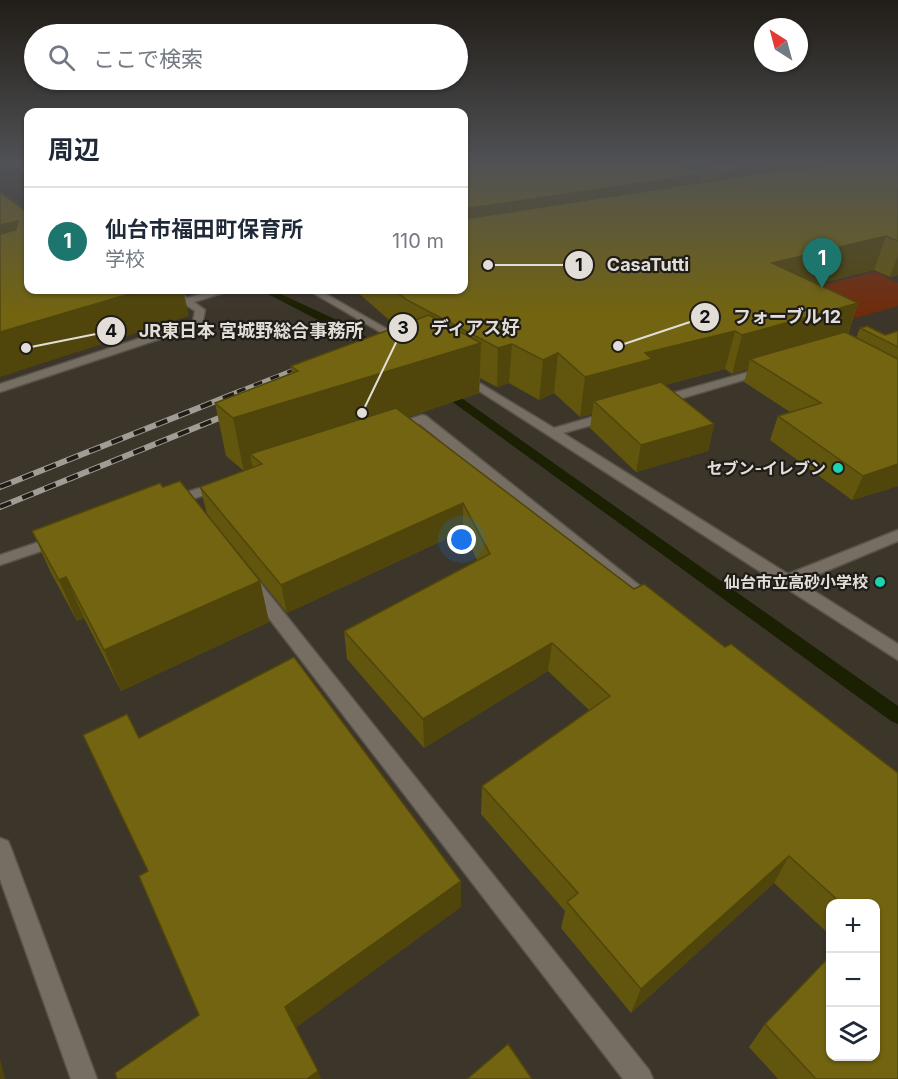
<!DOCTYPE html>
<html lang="ja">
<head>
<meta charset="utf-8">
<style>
	body { margin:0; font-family:Inter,"Noto Sans JP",sans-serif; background:#f2f2f3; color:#1f2937 }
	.controls { position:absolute; right:18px; bottom:18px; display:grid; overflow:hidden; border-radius:12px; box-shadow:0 2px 4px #0004 }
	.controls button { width:54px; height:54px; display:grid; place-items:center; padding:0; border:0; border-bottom:2px solid #e0e1e3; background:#fff; color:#1f2937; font:30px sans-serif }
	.compass { position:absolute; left:754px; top:18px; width:54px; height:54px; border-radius:50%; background:#fff; box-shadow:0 2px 4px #0004; rotate:324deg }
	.you { position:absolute; left:462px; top:540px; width:21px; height:21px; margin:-15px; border:4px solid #fff; border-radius:50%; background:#1a73e8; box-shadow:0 0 0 9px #1a73e833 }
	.badge { display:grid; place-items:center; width:39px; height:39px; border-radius:50%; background:#1d766e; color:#fff; font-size:20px; font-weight:700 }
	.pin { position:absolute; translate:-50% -50px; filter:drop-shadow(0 2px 3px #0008) }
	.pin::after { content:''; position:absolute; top:32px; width:21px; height:18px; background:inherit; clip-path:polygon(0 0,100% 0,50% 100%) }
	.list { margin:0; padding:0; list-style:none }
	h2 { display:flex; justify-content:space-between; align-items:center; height:78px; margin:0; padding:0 24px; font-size:26px }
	h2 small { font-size:20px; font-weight:400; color:#747a83 }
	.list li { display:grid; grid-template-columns:39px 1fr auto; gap:18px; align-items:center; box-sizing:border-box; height:108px; padding:0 24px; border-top:2px solid #e0e1e3 }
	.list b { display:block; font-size:22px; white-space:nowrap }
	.list p { margin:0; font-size:20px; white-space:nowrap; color:#747a83 }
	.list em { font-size:20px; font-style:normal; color:#747a83 }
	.icon { flex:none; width:33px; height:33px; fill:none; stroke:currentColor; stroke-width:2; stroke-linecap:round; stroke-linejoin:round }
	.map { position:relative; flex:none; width:898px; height:1079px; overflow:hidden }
	.search { position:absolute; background:#fff; box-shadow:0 2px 4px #0004; left:24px; top:24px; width:444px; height:66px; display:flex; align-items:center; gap:15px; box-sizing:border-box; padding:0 21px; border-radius:33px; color:#747a83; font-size:22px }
	.panel { position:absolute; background:#fff; box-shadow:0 2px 4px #0004; left:24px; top:108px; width:444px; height:186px; border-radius:12px }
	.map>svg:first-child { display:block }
	.green { fill:#6f2c0c }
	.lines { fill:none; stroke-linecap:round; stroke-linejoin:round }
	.stream { fill:#1b2003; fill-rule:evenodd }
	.lane-casing { stroke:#585349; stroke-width:3 }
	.street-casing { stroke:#585349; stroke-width:3 }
	.lane { fill:#766e62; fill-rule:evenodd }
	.street { fill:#766e62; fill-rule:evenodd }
	.rail-far1-casing { stroke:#a29d94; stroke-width:4.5 }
	.rail-casing { stroke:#a29d94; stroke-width:6 }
	.rail-far1 { stroke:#201d18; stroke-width:3; stroke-dasharray:9; stroke-linecap:butt }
	.rail { stroke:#201d18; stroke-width:4; stroke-dasharray:12; stroke-linecap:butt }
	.wall { fill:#62560e }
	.shaded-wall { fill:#50460b }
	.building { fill:#726410; stroke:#50460b; stroke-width:1.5 }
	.poi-dot { fill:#1bd5b1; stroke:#201d18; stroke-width:2 }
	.labels { text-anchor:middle; stroke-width:4.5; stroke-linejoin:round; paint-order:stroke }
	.poi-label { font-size:16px; font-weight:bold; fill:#e2ded7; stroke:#201d18; text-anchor:end }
	.leader { fill:none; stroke:#e2ded7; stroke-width:2 }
	.callout-dot { fill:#e2ded7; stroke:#201d18; stroke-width:2 }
	.mark-label { font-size:18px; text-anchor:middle; font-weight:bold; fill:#111 }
	.callout-label { font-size:18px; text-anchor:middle; font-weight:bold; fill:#e2ded7; stroke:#201d18; stroke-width:4.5; stroke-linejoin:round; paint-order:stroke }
</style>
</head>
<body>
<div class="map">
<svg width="898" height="1079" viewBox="0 0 898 1079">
	<rect width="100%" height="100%" fill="#3c352a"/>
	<path class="green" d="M875,272L898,283V306L859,317H813L774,297Z"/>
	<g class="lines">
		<g class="stream">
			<path d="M22,161H28V165Z"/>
			<path d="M260,290H272L341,322L385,348L380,351L376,350Z"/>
			<path d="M443,385L898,706V724L891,721L439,392V386Z"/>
		</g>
		<defs>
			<path id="lane" d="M164,290H175L187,298L218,290H232L194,302L205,310L202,325L0,392V384L193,321L195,311Z"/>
			<g id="street">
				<path d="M10,161H17L28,169V174Z"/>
				<path d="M308,290H319L408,341L407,343H399Z"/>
				<path d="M763,368L769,371L767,373L659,405L653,401L655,398Z"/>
				<path d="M463,373L554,428L610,412L614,413L616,416L614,419L563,433L788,574L898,530V541L800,582L898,644V660L459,378V374Z"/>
				<path d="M422,415L426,416L654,597L656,601L654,605H642L420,424L396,432L390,428L392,425Z"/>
				<path d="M219,482L224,483L226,486L224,489L173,505L166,501L168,498Z"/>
				<path d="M57,536L62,538L65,541L62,544L0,565V555Z"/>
				<path d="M251,577L257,579L649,1070L653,1079H623L245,587L243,583L245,579Z"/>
				<path d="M0,838L8,841L11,848L97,1079H71L0,879Z"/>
			</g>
		</defs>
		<use href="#lane" class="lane-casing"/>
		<use href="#street" class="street-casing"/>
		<use href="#lane" class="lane"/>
		<use href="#street" class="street"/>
		<defs>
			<path id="rail-far1" d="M237,392L306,365"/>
			<g id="rail">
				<path d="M0,487L241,391"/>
				<path d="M0,507L234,412"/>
			</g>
		</defs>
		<use href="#rail-far1" class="rail-far1-casing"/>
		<use href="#rail" class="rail-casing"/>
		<use href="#rail-far1" class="rail-far1"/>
		<use href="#rail" class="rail"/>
	</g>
	<g class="wall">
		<path d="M464,161H898V275L890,277L874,270L817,284L858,303L848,334L856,338L860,328L885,335L898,331V486L852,500L770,440L778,416L790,412L744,382L748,369L732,374L725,369L665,385L714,424L708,451L636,472L590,428L592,414L580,417L554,393L539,400L509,383L497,387L480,378L479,393L408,417L634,589L725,647L898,773V1079H778L749,1047L765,1024L831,1056L876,903H831V936L774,883L631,1013L561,928L565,911L481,814L482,786L589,710L548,671L424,748L347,659L344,631L477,560L463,531L287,613L207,514L200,487L244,471L226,456L215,403L292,374L291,366L397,327L355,290H464Z"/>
		<path d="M163,487L260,581L269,622L121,691L84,618L77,621L50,571L32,531Z"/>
	</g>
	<g class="shaded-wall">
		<path d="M789,161H898L712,202L719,172Z"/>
		<path d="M702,174L696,204L464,243V209Z"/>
		<path d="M18,221L28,253L0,263V225Z"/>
		<path d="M886,236L874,270L762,298L772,263Z"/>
		<path d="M898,255V275L890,277Z"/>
		<path d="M143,290H183L189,316L0,377V332Z"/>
		<path d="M858,303L845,341L750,359L748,369L732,374L742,335Z"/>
		<path d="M735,331L725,369L647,390L594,401L592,414L580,417L585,377L645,353Z"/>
		<path d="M481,343L479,393L262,466V464L250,454L253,469L244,472L233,418Z"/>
		<path d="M512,344L509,383L497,387L498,348Z"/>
		<path d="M558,353L554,393L539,400L543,360Z"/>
		<path d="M714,424L708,451L636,472L641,445Z"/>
		<path d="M898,464V486L852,500L863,476Z"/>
		<path d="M463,503V531L287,613L281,585Z"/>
		<path d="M66,577L84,618L77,621L59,580Z"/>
		<path d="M260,581L269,622L121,691L104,650Z"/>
		<path d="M552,643L548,671L424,748L423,719Z"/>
		<path d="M789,856L774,883L631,1013L641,989Z"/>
		<path d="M461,881V907L293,1030L285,1007Z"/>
		<path d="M0,1058L5,1079H0Z"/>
		<path d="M318,1071L321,1079H307Z"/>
	</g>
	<g class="building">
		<path d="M464,161H673L702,174L464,209V214Z"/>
		<path d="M693,161H789L719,172Z"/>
		<path d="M841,161H898V241L886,236L772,263L858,303L742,335L735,331L645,353L652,359L585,377L558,353L543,360L512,344L498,348L407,300L394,290H464V219Z"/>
		<path d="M0,192L28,213V290H143L0,332V234L16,230L18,221L0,225Z"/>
		<path d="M429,315L481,343L233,418L215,403L298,371L291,366Z"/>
		<path d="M867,326L885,335L898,331V347L860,328Z"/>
		<path d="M845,332L898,359V464L863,476L778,416L821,403L750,359Z"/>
		<path d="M661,382L714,424L641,445L594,401Z"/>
		<path d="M396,408L634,589L644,584L725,647L731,644L898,773V1079H816L765,1024L831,955V1056H876V903H841L789,856L641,989L567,902L578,893L482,786L610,696L552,643L423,719L344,631L490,554L463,503L281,585L200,487L262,464L250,454Z"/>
		<path d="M180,481L260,581L104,650L66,577L59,580L32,531L160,483L163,487Z"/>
		<path d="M294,657L461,881L285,1007L318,1071L307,1079H117L115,1073L199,1015L139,876L148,871L83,735L127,714L139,738Z"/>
		<path d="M508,1044L532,1079H467Z"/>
	</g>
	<linearGradient id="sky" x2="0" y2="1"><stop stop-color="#211d17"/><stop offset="0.52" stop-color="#505155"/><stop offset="1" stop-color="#505155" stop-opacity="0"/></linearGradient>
	<rect width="898" height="312" fill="url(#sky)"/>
	<g class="poi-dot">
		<circle cx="838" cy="468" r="6"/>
		<circle cx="880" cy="582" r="6"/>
	</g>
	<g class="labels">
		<g class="poi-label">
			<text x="826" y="474">セブン-イレブン</text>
			<text x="868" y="588">仙台市立高砂小学校</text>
		</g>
	</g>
	<path class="leader" d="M488 265L579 265M618 346L705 317M362 413L403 328M26 348L111 331"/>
	<g class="callout-dot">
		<circle cx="488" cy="265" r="6"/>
		<circle cx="618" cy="346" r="6"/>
		<circle cx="362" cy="413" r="6"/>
		<circle cx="26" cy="348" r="6"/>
		<circle cx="579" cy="265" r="15"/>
		<circle cx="705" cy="317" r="15"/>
		<circle cx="403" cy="328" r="15"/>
		<circle cx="111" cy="331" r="15"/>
	</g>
	<g class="mark-label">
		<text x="579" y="271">1</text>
		<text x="705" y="323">2</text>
		<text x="403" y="334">3</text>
		<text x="111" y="337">4</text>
	</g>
	<g class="callout-label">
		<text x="648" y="271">CasaTutti</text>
		<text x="787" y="323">フォーブル12</text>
		<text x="475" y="334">ディアス好</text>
		<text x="251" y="337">JR東日本 宮城野総合事務所</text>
	</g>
</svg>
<div class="controls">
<button>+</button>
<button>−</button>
<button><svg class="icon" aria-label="layers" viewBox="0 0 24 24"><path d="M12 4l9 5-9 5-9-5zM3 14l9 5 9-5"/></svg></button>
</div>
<svg class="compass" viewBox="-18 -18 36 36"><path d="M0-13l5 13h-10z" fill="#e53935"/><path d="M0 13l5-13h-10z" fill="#747a83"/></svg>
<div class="you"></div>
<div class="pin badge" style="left:822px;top:288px">1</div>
<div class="search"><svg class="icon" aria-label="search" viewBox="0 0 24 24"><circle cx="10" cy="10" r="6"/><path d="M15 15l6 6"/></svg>ここで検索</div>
<section class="panel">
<h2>周辺<small></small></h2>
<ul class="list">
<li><span class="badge">1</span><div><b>仙台市福田町保育所</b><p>学校</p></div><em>110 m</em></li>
</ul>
</section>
</div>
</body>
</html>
